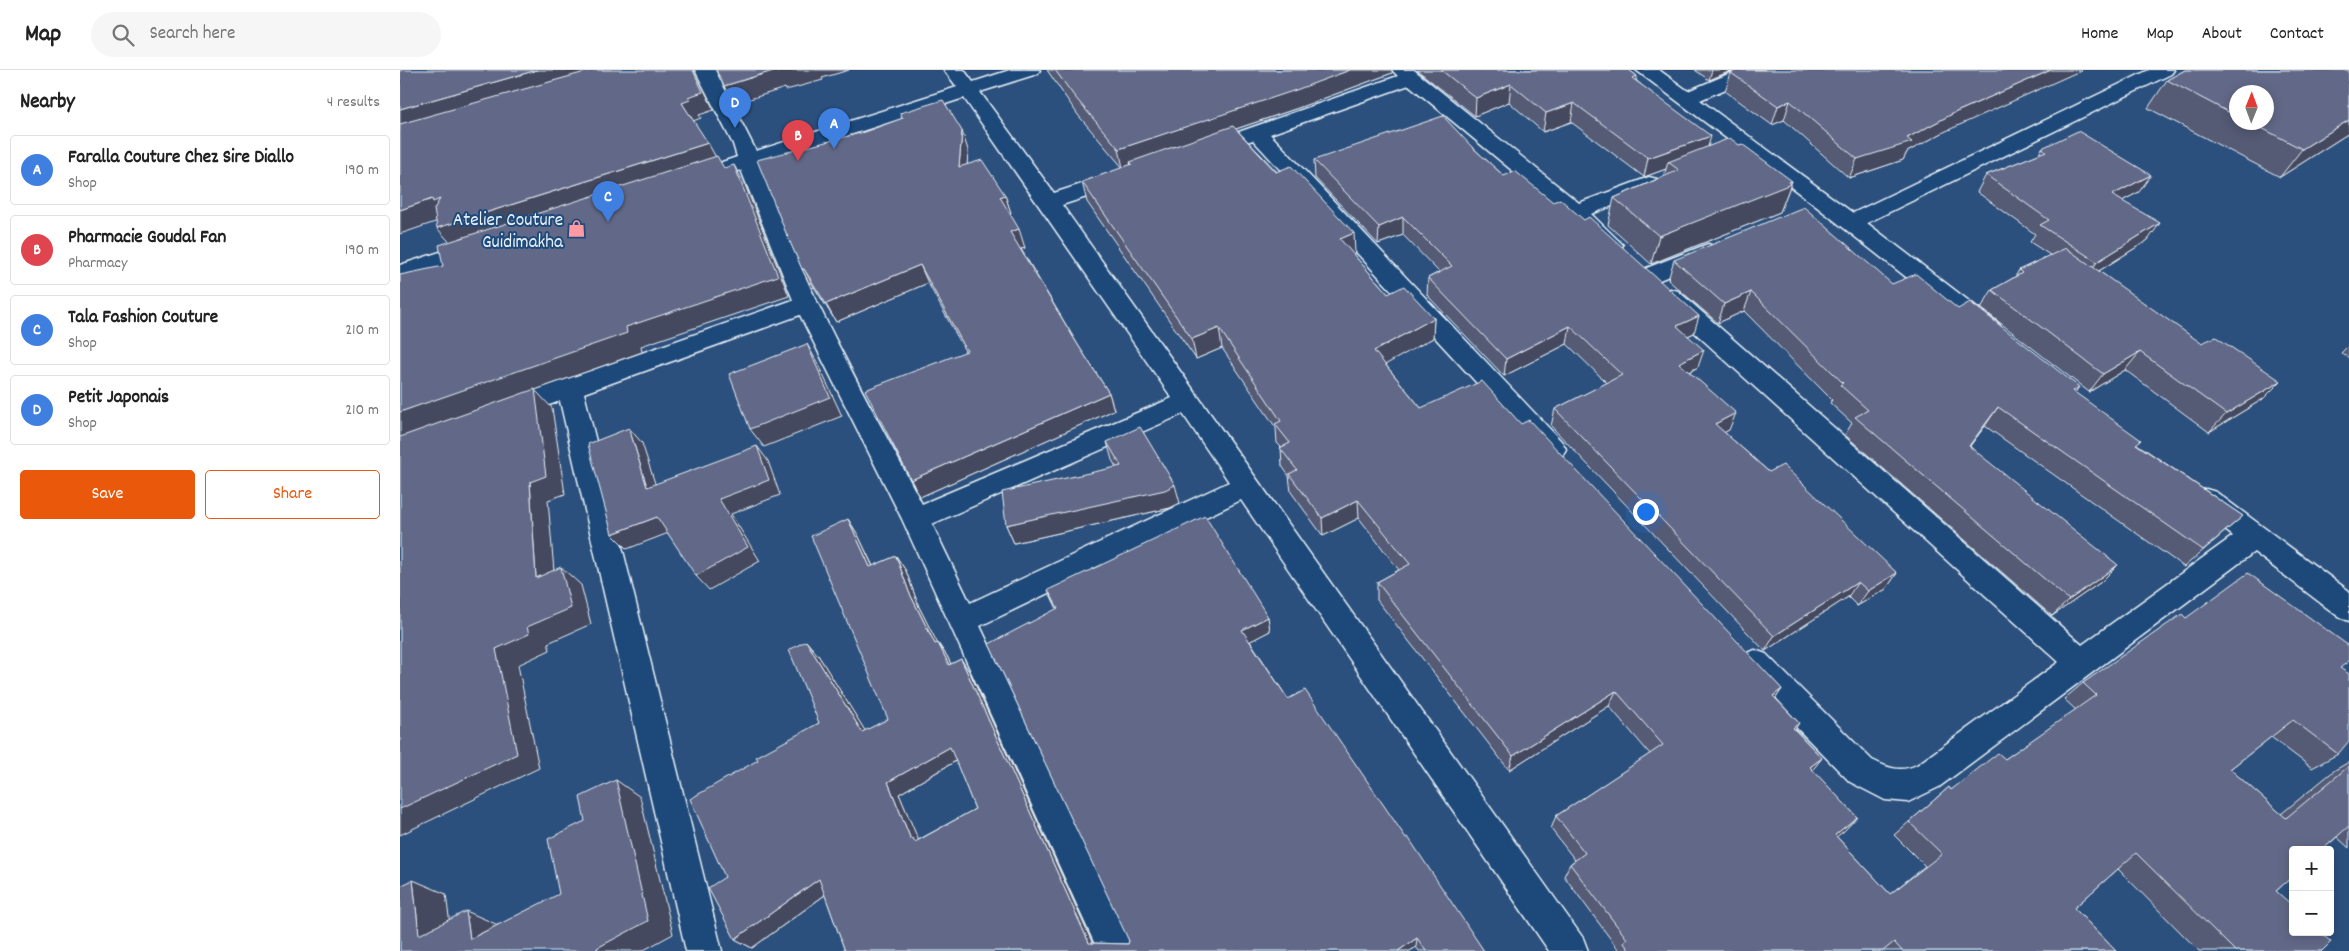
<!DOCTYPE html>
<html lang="en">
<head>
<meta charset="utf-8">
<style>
	body { margin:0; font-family:Dekko,sans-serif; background:#f6f6f6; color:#222 }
	.controls { position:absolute; right:15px; bottom:15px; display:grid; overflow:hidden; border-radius:5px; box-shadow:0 2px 12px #0003 }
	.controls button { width:45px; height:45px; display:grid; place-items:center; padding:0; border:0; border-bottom:1px solid #e0e0e0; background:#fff; color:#222; font:25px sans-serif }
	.compass { position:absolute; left:1829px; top:15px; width:45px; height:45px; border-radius:50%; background:#fff; box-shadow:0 2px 12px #0003; rotate:1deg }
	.you { position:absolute; left:1245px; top:441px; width:18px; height:18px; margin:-12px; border:4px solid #fff; border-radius:50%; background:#1a73e8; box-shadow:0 0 0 8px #1a73e833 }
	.badge { display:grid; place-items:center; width:32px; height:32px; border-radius:50%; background:#ea580c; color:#fff; font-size:16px; font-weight:700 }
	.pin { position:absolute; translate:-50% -41px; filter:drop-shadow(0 1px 2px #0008) }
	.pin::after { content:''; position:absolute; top:26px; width:18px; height:15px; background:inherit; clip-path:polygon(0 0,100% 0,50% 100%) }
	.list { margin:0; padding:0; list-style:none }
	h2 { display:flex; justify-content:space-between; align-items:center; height:65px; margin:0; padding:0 20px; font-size:21px }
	h2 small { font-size:16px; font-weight:400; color:#767676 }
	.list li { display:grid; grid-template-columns:32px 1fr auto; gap:15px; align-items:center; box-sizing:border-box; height:70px; margin:0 10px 10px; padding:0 10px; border:1px solid #e0e0e0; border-radius:5px }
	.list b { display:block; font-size:19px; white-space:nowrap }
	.list p { margin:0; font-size:16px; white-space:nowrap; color:#767676 }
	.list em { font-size:16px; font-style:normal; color:#767676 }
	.actions { display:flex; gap:10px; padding:15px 20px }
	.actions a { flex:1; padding:11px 0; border:1px solid #ea580c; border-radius:5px; text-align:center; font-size:18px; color:#ea580c }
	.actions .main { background:#ea580c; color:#fff }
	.icon { flex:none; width:28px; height:28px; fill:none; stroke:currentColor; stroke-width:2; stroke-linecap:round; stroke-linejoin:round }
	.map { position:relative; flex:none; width:1949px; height:881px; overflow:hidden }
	header { display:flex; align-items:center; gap:30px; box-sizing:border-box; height:70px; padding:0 25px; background:#fff; border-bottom:1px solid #e0e0e0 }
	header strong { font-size:24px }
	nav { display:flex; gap:28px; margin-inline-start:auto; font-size:18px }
	.search { width:350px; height:45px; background:#f6f6f6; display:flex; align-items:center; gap:12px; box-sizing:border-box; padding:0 18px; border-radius:28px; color:#767676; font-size:19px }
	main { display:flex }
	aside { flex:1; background:#fff }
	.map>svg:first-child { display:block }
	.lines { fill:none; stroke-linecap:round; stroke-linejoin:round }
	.minor-casing { stroke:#e8f1f8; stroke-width:3 }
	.minor { fill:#1f4a7a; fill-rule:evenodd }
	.wall { fill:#545a75; stroke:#e8f1f8; fill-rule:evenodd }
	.shaded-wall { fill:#454a5f; stroke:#e8f1f8 }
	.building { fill:#626988; stroke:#e8f1f8; fill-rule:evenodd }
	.labels { text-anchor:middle; stroke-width:4; stroke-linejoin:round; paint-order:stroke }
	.poi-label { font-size:19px; fill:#e8f1f8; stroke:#1f4a7a; text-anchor:end }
</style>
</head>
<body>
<header>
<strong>Map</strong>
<div class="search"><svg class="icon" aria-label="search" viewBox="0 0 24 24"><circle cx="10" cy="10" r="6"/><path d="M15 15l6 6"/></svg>Search here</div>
<nav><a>Home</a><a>Map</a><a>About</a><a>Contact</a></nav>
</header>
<main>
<aside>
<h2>Nearby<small>4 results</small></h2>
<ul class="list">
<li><span class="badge" style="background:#3f7fe0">A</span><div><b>Faralla Couture Chez Sire Diallo</b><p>Shop</p></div><em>190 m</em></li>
<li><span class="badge" style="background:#e0444e">B</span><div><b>Pharmacie Goudal Fan</b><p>Pharmacy</p></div><em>190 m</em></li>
<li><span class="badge" style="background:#3f7fe0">C</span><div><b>Tala Fashion Couture</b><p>Shop</p></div><em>210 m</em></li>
<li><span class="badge" style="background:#3f7fe0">D</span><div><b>Petit Japonais</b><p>Shop</p></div><em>210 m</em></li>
</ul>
<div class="actions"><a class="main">Save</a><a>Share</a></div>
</aside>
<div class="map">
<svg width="1949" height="881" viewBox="0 0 1949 881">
	<rect width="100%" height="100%" fill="#2c507d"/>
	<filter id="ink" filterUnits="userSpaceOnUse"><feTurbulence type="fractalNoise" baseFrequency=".02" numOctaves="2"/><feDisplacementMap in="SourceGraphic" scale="10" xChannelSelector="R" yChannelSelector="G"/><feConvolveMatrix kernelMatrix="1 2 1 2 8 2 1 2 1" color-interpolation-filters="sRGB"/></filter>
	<g filter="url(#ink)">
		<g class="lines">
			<defs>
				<g id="minor">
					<path d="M295,0H315L356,81L557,17L544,0H564L573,12L610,0H640L637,4L580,22L654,123L719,102L727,104L730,109L727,114L662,135L1183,868L1188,881H1149L841,430L580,556L734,881H698L502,449L400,245L184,323L322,881H286L160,331L108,350L99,347L95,340L99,333L393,230L341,100L329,104L322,102L318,97L322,92L337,87L333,74ZM564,28L772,328L522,434C464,323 400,213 360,94ZM783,344L829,412L570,533L532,454Z"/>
					<path d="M992,0H1014L1179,133L1249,107L1257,109L1260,114L1257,119L1191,144L1223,175L1220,180L1212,182L1204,180L1168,147L1009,15L870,64L1162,372L1166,379L1162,386L1153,389L1144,386L853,70L840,74L833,72L830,68L833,64L998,6Z"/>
					<path d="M1236,0H1259L1288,21L1338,0H1364L1361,4L1300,30L1453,143L1749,0H1774L1771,4L1467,153L1599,254L1602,260L1599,266L1590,269L1581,266L1412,133Z"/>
					<path d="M77,170L85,173L88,178L85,183L0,211V195Z"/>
					<path d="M1308,174L1316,177L1319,182L1316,187L1247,215L1239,213L1235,207L1239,201Z"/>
					<path d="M1270,219L1278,221L1682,575L1833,466L1796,438L1792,430L1796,422L1806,419L1816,422L1949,521V551L1939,547L1854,482L1539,717L1508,732L1485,730L1450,712L1344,604L1340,594L1344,584L1355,580L1366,584L1472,690C1488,698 1500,703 1517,695L1659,592L1262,233L1258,227L1262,221Z"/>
				</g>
			</defs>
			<use href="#minor" class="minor-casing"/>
			<use href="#minor" class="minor"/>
		</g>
		<g class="wall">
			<path d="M647,0H992V3L898,38L836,59L955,183L953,184L988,224L1034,248L1033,268L985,294L1021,338L1121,354L1382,619L1376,628L1399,653L1395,659L1422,688L1412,700L1457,747L1444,761L1436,766L1490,824L1525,796L1494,765L1549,717L1551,720L1605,689L1676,640L1664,629L1683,613L1786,548L1940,598L1938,684L1912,698L1871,667L1830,699L1881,744L1935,700L1949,692V778L1937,767L1876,821L1922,881H1799L1718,799L1674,838L1716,881H1217L1218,879L1164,806L1170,794L1175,790L1151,759L1156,746L1250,684L1209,636L1109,700L977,530V512L999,500L959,448L923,466L891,422L889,406L882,396L881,377L877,373L876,358L822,278L796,289L687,132L682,112L723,98L678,45Z"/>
			<path d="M1017,0H1229L1237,6L1236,10L1308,77L1392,111L1380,142L1251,194L1208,155L1214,128L1264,106L1266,99L1244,107L1171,52L1143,62L1109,32L1075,46Z"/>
			<path d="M1295,0H1333L1309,10Z"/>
			<path d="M1785,0H1949V63L1880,107L1748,38L1767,10ZM1836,22H1866V52H1836Z"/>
			<path d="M1331,3L1544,62L1507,82L1503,90L1449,108L1384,50L1372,55L1325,21Z"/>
			<path d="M500,43L568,80L567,94L605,125L611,143L610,144L625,178L621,179L678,275L709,323L714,340L520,427L511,410L565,281L528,213L436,252L414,217L412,218L402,199L502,48Z"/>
			<path d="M1072,77L1104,106L1294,263L1288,266L1298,297L1289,302L1329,360L1324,362L1369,402L1497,503L1486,519L1457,536L1448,527L1365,581L1151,356L1155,339L1207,313L1167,274L1104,306L1027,225L1028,208L1039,202L1003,165L978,174L915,108L914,90Z"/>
			<path d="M1642,78L1739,122L1722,131L1748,170L1699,201L1863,329L1809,362L1725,300L1689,322L1581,238L1592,220L1615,207L1619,200L1650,185L1630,172L1635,164L1577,122L1586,105L1639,84Z"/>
			<path d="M1274,190L1492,214L1558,239L1679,317L1675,323L1737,374L1843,446L1784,497L1585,356L1570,376L1701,512L1652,546L1445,365L1452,353L1430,333L1432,330L1344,241L1318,253L1268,210Z"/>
			<path d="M1949,275V288L1941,283Z"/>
			<path d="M707,372L780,433L770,438L614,473L606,455L716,397L712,390Z"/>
			<path d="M448,449L458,465L473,496L496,486L506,501L519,537L537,573L547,586L551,594L561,589L570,603L692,873L728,874L729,871L657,539L648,520L868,547L870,561L850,571L888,629L1084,881H1019L1016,877L1010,881H445L425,825L352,878L335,869L325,807L358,690L419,653L418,585L465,661L488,649ZM556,691L575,739L518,770L499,724Z"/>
		</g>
		<g class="shaded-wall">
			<path d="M137,0H211L0,61V39Z"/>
			<path d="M293,0H294L314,40L299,45L301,48L293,51L282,33L288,27Z"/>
			<path d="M376,0H449L422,8L423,10L386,20L385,18L334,34L324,16Z"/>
			<path d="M950,0H992V3L898,38L732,94L730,92L731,95L723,98L719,79Z"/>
			<path d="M1312,0H1333L1309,10Z"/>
			<path d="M1651,0H1682L1544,62L1507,82L1503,90L1449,108L1457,89L1507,68L1554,43Z"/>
			<path d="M1111,14L1109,32L1075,46L1076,28Z"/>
			<path d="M1390,31L1384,50L1372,55L1378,36Z"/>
			<path d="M1174,33L1171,52L1143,62L1146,43Z"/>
			<path d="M1949,50V63L1880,107L1902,79Z"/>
			<path d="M562,61L568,80L566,116L559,97Z"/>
			<path d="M1311,66L1306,84L1268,92L1266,99L1244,107L1248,88Z"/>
			<path d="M308,73L318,91L53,176L37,158Z"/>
			<path d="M334,95L345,115L389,226L241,276L242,282L135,320L152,338L165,424L148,430L156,525L136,508L130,412L0,368V342L226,257Z"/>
			<path d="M1751,105L1739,122L1701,142L1712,125Z"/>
			<path d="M1392,111L1380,142L1251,194L1259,166Z"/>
			<path d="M605,125L611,143L607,145L600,127Z"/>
			<path d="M32,129H40L47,148L0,164V140Z"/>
			<path d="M1003,147V165L978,174L979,157Z"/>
			<path d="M1760,153L1748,170L1686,209L1697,192Z"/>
			<path d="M619,159L625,178L617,180L610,162Z"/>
			<path d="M954,163L955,183L941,189L940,169Z"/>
			<path d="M520,195L528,213L436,252L426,234Z"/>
			<path d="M402,199H404L414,217L412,218Z"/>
			<path d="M1351,222L1344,241L1318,253L1324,234Z"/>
			<path d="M1299,246L1294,263L1272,273L1277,256Z"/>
			<path d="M1034,248L1033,268L974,301V281Z"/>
			<path d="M1170,256L1167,274L1104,306L1106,289Z"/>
			<path d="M819,258L822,278L796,289L792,269Z"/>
			<path d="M407,274L418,294L442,346L364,377L350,359Z"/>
			<path d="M1304,280L1298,297L1273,310L1279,293Z"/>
			<path d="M1740,282L1725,300L1689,322L1703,304Z"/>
			<path d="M1881,311L1863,329L1809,362L1826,344Z"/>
			<path d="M709,323L714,340L520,427L511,410Z"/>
			<path d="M1598,337L1585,356L1556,394L1569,376Z"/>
			<path d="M1336,343L1329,360L1308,371L1315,354Z"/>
			<path d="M229,358L242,373L261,432L247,417Z"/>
			<path d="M357,376L368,391L380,425L331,444L360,491L309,520L296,506L319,429Z"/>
			<path d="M775,415L780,433L770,438L614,473L606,455Z"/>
			<path d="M958,430L959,448L923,466L922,448Z"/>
			<path d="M257,447L271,462L227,479L212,464Z"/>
			<path d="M448,449L458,465L480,512L470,497Z"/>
			<path d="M496,486L506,501L519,537L545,588L535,574L509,522Z"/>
			<path d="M1718,495L1701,512L1652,546L1669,530Z"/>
			<path d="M161,497L181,515L191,554L148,573L150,580L118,595L139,698L0,765V739L96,579L127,557Z"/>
			<path d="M1497,503L1486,519L1457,536L1468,521Z"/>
			<path d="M1458,512L1448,527L1365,581L1374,566Z"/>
			<path d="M868,547L870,561L845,574L842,560Z"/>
			<path d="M406,571L418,585L474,675L462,662Z"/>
			<path d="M538,573L547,586L558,609L549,595Z"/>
			<path d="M561,589L570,603L696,881L689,873Z"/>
			<path d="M1382,619L1371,635L1373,626Z"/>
			<path d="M1216,621L1209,636L1109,700L1113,686Z"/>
			<path d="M550,677L559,689L499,724L521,776L511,770L488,712Z"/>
			<path d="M1422,688L1410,703V697Z"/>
			<path d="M216,710L240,727L273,864L242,881H197V878Z"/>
			<path d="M1457,747L1444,761L1422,778L1435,765Z"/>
			<path d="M419,809L433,819L352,878L335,869Z"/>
			<path d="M13,810L46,824L53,878L19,865Z"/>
			<path d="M66,841L98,855L70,869Z"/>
			<path d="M1017,868L1016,877L1010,881H998Z"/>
		</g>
		<g class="building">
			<path d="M0,0H137L0,39Z"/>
			<path d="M192,0H293L303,22L288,27L290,30L282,33L308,73L37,158L34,139L40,129L33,132L32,129L0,140V54Z"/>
			<path d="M316,0H385L377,2L376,0L324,16Z"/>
			<path d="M655,0H950L896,20L719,79L674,26Z"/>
			<path d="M1041,0H1229L1237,6L1232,8L1311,66L1248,88L1174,33L1146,43L1111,14L1076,28Z"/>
			<path d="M1337,0H1651L1554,43L1507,68L1512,72L1457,89L1390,31L1378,36L1331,3Z"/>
			<path d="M1785,0H1949V50L1902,79L1850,52H1866V22H1836V46L1767,10Z"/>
			<path d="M543,30L562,61L559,97L582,90L605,125L600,127L619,159L610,162L678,275L709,323L511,410L465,320L567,281L520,195L426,234L404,199H402L386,163L357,90L464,62L503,48L500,43Z"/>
			<path d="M1043,46L1072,77L1104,106L1115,101L1153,132L1160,129L1184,150L1189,147L1299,246L1277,256L1304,280L1279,293L1336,343L1315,354L1369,402L1383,395L1497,503L1468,521L1458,512L1374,566L1155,339L1222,305L1170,256L1106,289L1028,208L1052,196L1003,147L979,157L914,90Z"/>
			<path d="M833,56L876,102L891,96L954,163L940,169L988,224L1004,216L1034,248L974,281L1021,338L1082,311L1121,354L1129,350L1382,619L1373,626L1399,653L1393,658L1422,688L1410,697L1457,747L1435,765L1490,824L1542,784L1509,752L1549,717L1551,720L1598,683L1605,689L1696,625L1683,613L1782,544L1786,548L1848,503L1949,576V591L1940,598L1949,604V671L1938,684L1893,650L1830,699L1886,748L1949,696V756L1922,780H1893V806L1876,821L1893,836V862H1920L1931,872L1922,881H1835L1736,783L1674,838L1716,881H1502L1494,872L1483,881H1230L1223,872L1227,869L1170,794L1185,783L1156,746L1263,675L1216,621L1113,686L977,512L1010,494L958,430L922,448L889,404L897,400L880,378L890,373L875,354L881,351L819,258L792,269L682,112L732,94L730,92Z"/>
			<path d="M1678,61L1751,105L1712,125L1760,153L1697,192L1640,155L1649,150L1586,105L1646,81L1642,78Z"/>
			<path d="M1330,68L1339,75L1342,74L1392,111L1389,112L1391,114L1259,166L1214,128L1279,100L1268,92Z"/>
			<path d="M317,86L324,98L334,95L378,206L226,257L227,263L0,342V205L43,196L39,175Z"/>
			<path d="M1404,137L1492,214L1516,204L1558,239L1570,232L1679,317L1673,321L1741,370L1736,374L1843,446L1803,480L1598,337L1569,376L1718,495L1669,530L1455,347L1468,340L1440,315L1443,313L1351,222L1324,234L1274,190Z"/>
			<path d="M1666,178L1801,273L1816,267L1881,311L1826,344L1740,282L1703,304L1592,220L1622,203L1619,200Z"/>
			<path d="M407,274L430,327L350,359L329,304Z"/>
			<path d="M135,319L146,406L130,412L136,508L161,497L171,538L127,557L129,564L96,579L117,684L0,739V367Z"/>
			<path d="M740,357L775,415L765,420L606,455L602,422L721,396L707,372Z"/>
			<path d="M229,358L247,417L357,376L369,410L319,429L348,477L296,506L257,447L212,464L188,374Z"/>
			<path d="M805,446L868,547L842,560L888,629L905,620L1006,768L1008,767L1084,881H1026L1017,868L998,881H445L419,809L335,869L308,818L325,807L290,729L358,690L356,687L419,653L389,580L406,571L462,662L488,649L411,466L448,449L470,497L496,486L509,522L535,574L538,573L549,595L561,589L689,873L728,874L729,871L589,574L658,538L648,520ZM550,677L575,739L515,772L513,768L511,770L488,712Z"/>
			<path d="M216,710L248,851L197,878V881H0V816L13,810L19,865L66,841L70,869L159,824L148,769L185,751L180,727Z"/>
		</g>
	</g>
	<defs>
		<symbol id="shop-bare" viewBox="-9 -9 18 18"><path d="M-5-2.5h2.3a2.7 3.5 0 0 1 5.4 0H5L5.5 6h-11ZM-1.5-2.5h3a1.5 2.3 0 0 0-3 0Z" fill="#ff9aa2" stroke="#1f4a7a" stroke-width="2.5" paint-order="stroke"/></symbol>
	</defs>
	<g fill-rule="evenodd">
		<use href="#shop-bare" x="164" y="146" width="25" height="25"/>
	</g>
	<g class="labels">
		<g class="poi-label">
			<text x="163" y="155">Atelier Couture<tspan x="163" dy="22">Guidimakha</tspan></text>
		</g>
	</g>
</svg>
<div class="controls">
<button>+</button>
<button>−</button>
</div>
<svg class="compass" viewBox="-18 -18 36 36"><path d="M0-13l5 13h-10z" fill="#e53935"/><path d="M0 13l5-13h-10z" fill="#767676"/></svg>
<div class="you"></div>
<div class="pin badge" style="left:434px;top:79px;background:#3f7fe0">A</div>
<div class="pin badge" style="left:398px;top:91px;background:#e0444e">B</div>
<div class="pin badge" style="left:208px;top:152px;background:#3f7fe0">C</div>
<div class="pin badge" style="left:335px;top:58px;background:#3f7fe0">D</div>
</div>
</main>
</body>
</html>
